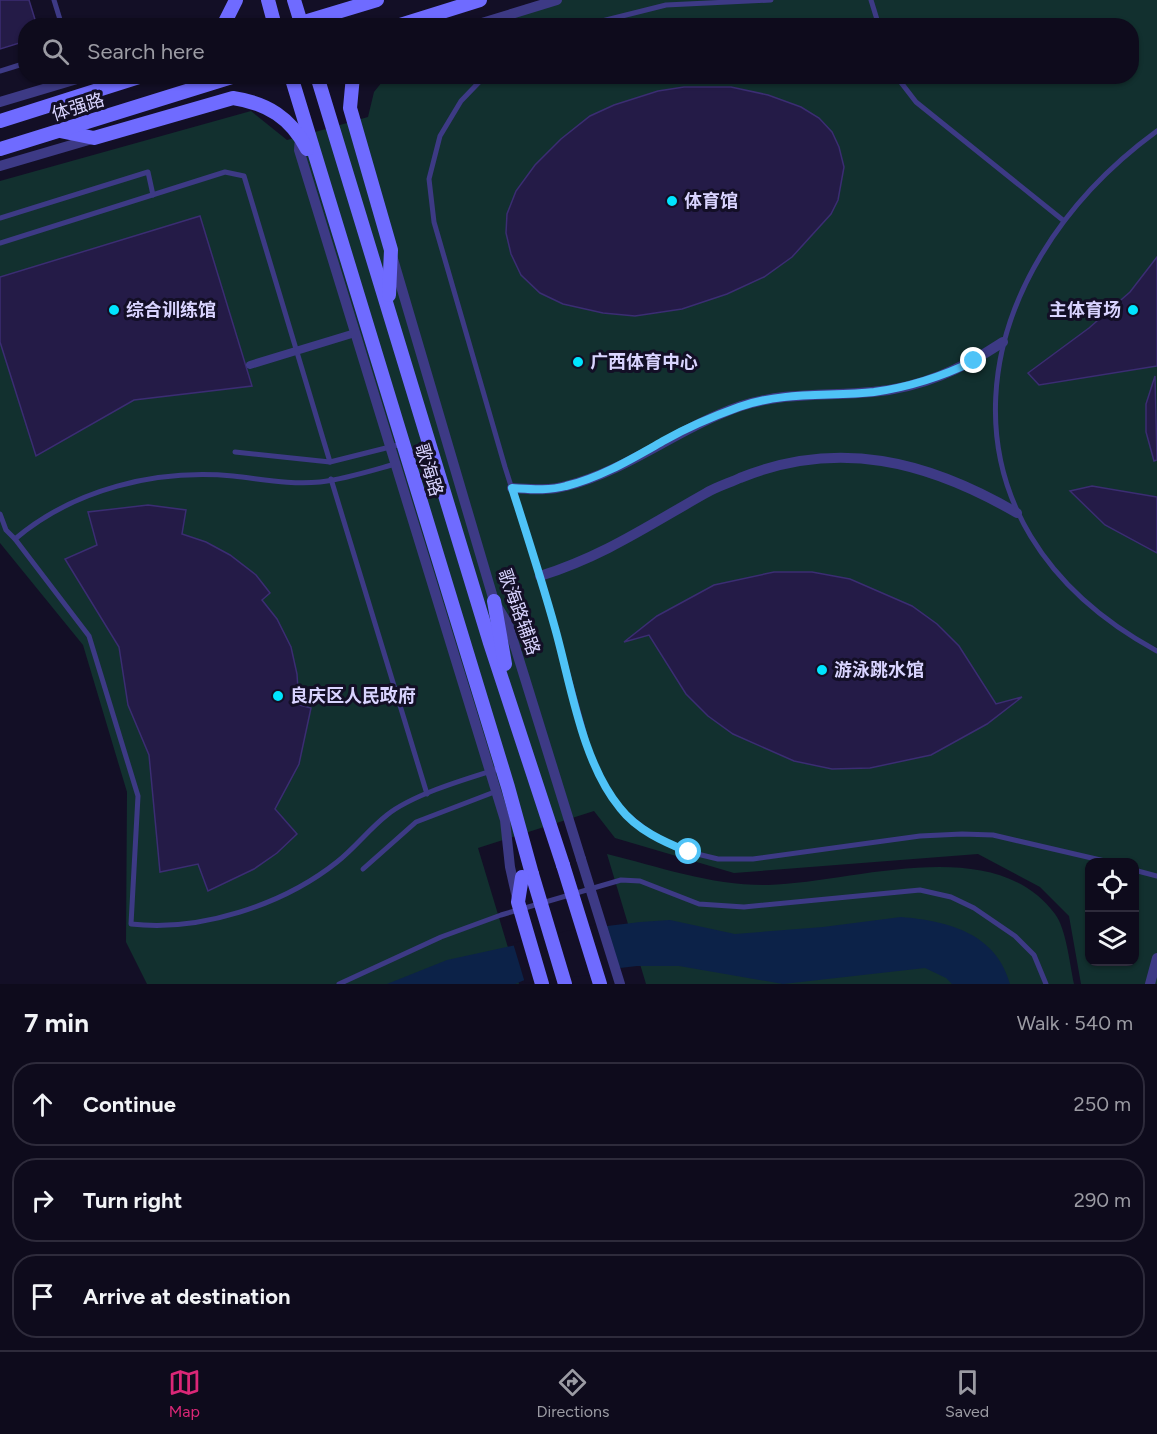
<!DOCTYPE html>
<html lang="en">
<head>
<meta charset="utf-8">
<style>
	body { margin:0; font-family:Figtree,"Noto Sans SC",sans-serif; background:#171425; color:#f1f3f6 }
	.controls { position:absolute; right:18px; bottom:18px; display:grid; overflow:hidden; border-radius:12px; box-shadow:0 2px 4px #0004 }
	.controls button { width:54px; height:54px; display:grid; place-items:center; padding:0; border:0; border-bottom:2px solid #2e2b3b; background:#0e0b1c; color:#f1f3f6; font:30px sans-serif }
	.stop { position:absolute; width:18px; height:18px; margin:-14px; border:4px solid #4fc3f7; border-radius:50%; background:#fff }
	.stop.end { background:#4fc3f7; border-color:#fff; box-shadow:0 2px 6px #0008 }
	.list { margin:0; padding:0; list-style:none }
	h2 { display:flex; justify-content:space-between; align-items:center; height:78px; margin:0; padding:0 24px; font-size:26px }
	h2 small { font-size:20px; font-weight:400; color:#9b9ba3 }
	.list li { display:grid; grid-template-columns:39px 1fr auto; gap:18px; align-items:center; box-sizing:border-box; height:84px; margin:0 12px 12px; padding:0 12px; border:2px solid #2e2b3b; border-radius:24px }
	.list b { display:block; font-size:22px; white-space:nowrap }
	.list em { font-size:20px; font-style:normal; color:#9b9ba3 }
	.icon { flex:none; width:33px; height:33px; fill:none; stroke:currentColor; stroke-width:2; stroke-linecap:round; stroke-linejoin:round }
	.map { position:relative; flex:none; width:1157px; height:984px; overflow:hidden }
	.search { position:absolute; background:#0e0b1c; box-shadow:0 2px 4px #0004; left:18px; right:18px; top:18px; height:66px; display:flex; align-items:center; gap:15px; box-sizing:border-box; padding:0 21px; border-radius:24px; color:#9b9ba3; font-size:22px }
	.sheet { height:366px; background:#0e0b1c }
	nav { display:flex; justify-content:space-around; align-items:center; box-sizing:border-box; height:84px; border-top:2px solid #2e2b3b; background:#0e0b1c; font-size:16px; color:#9b9ba3 }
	nav a { display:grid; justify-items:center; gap:3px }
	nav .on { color:#db2777 }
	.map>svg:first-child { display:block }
	.green { fill:#12302f; fill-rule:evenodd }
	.water { fill:#0c2248 }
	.pier { fill:#130f26 }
	.building { fill:#241b47; stroke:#3b2d73; stroke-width:1.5 }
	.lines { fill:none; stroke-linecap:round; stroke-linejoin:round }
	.service { stroke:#3d3a85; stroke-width:5 }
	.pedestrian { stroke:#3d3a85; stroke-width:8 }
	.minor { stroke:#3d3a85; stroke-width:10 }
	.secondary { stroke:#6f6bff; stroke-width:14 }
	.minor-bridge { stroke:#3d3a85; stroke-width:10 }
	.secondary-bridge { stroke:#6f6bff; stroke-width:14 }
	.route { stroke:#4fc3f7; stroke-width:8 }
	.poi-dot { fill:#00e5ff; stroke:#130f26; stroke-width:2 }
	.labels { text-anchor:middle; stroke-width:6; stroke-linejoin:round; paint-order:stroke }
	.street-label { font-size:18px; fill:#d9d4ff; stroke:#130f26 }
	.poi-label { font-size:18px; font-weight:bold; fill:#d9d4ff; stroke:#130f26; text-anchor:start }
</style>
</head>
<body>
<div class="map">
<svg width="1157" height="984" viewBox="0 0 1157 984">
	<rect width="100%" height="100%" fill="#130f26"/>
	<g class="green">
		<path d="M560,0H1157V984H1081L1069,916L1040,887L978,854L734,873L615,838L594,811L478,848L519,984H147L126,942L127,792L83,645L0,543V181L251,111L287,140L368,117L374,92L386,77L1132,76V26L486,25ZM1090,862H1134V962H1090Z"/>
		<path d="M607,854C660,867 713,886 768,885C854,883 993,831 1055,914C1066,928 1070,965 1074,984H646Z"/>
	</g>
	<path class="water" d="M901,917C948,921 996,933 1010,984H952L946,978L925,968L783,984L679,966H637L527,979L515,984H387L447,960L599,927L640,922L670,920L735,934L823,927Z"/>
	<path class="pier" d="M598,924L621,971L525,983L513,943Z"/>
	<g class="building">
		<path d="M0,0H29L37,26H26V41L0,49Z"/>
		<path d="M684,87H731L768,95L801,107L819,118L832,132L839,147L844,167L838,200L831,214L792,257L764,277L727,294L682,309L635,316L603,313L563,304L540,293L521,275L511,254L506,233L507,214L516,191L535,165L561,139L590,116L614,105L658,91Z"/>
		<path d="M200,216L252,386L134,400L36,456L0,342V277Z"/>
		<path d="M1157,257V366L1039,385L1028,373L1089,328L1130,292Z"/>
		<path d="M1155,376L1157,460L1154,461L1146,432V404Z"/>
		<path d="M1092,486L1157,497V553L1105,525L1070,491Z"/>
		<path d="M148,505L186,510L182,534L206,542L230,555L256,575L270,593L262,600L277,619L291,647L297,674L299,705L311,708L299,764L275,809L297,834L277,853L254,869L208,891L198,864L160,872L149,755L128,705L119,647L65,559L97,545L88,512Z"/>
		<path d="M774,572H812L850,579L912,606L937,624L959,646L996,704L1022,697L987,724L931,755L870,768L832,769L794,761L733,734L708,716L686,694L649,635L624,642L657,616L714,585Z"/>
	</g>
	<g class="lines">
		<g class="service">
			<path d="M54,0L62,26"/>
			<path d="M871,0L879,26"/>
			<path d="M582,26L666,5L771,0"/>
			<path d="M0,71L26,63"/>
			<path d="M485,76L461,101L440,136L429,179L434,222L505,467L547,599L589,750L604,785L621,810L659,840L689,852L718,859H753L920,836L962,834L993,835L1109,862"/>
			<path d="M896,76L916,102L1064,221"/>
			<path d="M1157,131C961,274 923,524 1157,651"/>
			<path d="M0,218L148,172L153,195"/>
			<path d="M0,243L225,172L244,176L330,462"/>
			<path d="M235,452L330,462L402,444"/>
			<path d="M331,479L427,794"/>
			<path d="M0,514L6,530L15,539C74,489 156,469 233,476C262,479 290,485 320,482C345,479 370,471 395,464"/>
			<path d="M15,539L89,636L138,796L131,924C200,932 283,905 337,862C355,848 369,829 387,815C413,794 469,778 501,768"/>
			<path d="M363,869L416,822L497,791"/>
			<path d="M1134,870L1157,876"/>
			<path d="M339,984L441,937L501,915L621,880L640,881L699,904L744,907L920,890L951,897L974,908L1015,936L1034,955L1046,984"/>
		</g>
		<path class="pedestrian" d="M250,365L355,333"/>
		<g class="minor">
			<path d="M472,26L557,0"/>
			<path d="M0,102L87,76"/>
			<path d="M300,136L299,150L505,820L510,867L517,898"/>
			<path d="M0,166L92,139"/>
			<path d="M393,259L494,601L508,624L581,859"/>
			<path d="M512,488C530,489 548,491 566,486C629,470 679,427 741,406C784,392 827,396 872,392C921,388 962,369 1003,342"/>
			<path d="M540,576C604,556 649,525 706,493C716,487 729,483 740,478C838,438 928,461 1017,513"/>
			<path d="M1150,984L1157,958"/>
		</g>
		<g class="secondary">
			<path d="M268,0L275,26"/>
			<path d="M294,0L302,26"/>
			<path d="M223,26L236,0"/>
			<path d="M291,26L377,0"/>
			<path d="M397,26L480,0"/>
			<path d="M291,76L508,787L532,874"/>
			<path d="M317,76L490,643L563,865"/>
			<path d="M353,76L350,108L391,250L389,295"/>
			<path d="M0,121L142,76"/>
			<path d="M60,131L94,138L233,98C267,103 291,118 307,149"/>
			<path d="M0,149L235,76"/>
			<path d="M494,601L505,664"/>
		</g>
		<path class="minor-bridge" d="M581,859L620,984"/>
		<g class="secondary-bridge">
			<path d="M563,865L600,984"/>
			<path d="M532,874L565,984"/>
			<path d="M522,877L518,902L542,984"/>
		</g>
	</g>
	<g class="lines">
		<path class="route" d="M689,852C664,842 637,830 620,808C582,762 571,685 555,628C542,581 527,535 512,488C530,489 548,491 566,486C602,477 633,458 665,440C688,427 714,416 739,407C784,391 829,397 874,392C910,387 941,377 974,361"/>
	</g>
	<g class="poi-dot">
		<circle cx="672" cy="201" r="6"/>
		<circle cx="114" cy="310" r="6"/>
		<circle cx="1133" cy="310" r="6"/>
		<circle cx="578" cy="362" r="6"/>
		<circle cx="822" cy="670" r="6"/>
		<circle cx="278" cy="696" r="6"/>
	</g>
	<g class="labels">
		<g class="street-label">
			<text transform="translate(78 107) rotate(-17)" y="6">体强路</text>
			<text transform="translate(429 470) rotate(73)" y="6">歌海路</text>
			<text transform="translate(519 612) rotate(70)" y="6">歌海路辅路</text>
		</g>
		<g class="poi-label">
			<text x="684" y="207">体育馆</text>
			<text x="126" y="316">综合训练馆</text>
			<text x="1121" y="316" text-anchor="end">主体育场</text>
			<text x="590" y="368">广西体育中心</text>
			<text x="834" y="676">游泳跳水馆</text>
			<text x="290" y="702">良庆区人民政府</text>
		</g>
	</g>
</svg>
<div class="controls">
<button><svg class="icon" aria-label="locate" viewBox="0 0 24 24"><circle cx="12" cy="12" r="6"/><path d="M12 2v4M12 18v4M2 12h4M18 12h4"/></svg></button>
<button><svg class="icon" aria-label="layers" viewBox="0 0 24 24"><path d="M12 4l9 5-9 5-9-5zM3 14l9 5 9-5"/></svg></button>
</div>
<div class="stop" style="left:689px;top:852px"></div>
<div class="stop end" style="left:974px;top:361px"></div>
<div class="search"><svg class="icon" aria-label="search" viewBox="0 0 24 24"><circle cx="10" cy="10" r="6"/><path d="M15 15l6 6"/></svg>Search here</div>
</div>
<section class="sheet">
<h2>7 min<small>Walk · 540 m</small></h2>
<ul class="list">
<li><svg class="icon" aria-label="ahead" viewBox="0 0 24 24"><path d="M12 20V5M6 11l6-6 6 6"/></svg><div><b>Continue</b></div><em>250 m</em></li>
<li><svg class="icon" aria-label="right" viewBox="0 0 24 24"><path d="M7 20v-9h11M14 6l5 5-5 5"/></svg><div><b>Turn right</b></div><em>290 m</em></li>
<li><svg class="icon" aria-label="arrive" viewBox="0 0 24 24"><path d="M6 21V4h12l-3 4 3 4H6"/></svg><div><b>Arrive at destination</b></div></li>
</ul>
</section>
<nav>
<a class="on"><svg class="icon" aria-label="map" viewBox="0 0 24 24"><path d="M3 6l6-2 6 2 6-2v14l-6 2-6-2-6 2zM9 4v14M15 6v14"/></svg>Map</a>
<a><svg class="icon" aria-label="directions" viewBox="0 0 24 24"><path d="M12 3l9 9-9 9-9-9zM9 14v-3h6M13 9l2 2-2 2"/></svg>Directions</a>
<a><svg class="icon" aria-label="saved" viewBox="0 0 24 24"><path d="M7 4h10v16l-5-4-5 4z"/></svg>Saved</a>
</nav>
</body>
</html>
